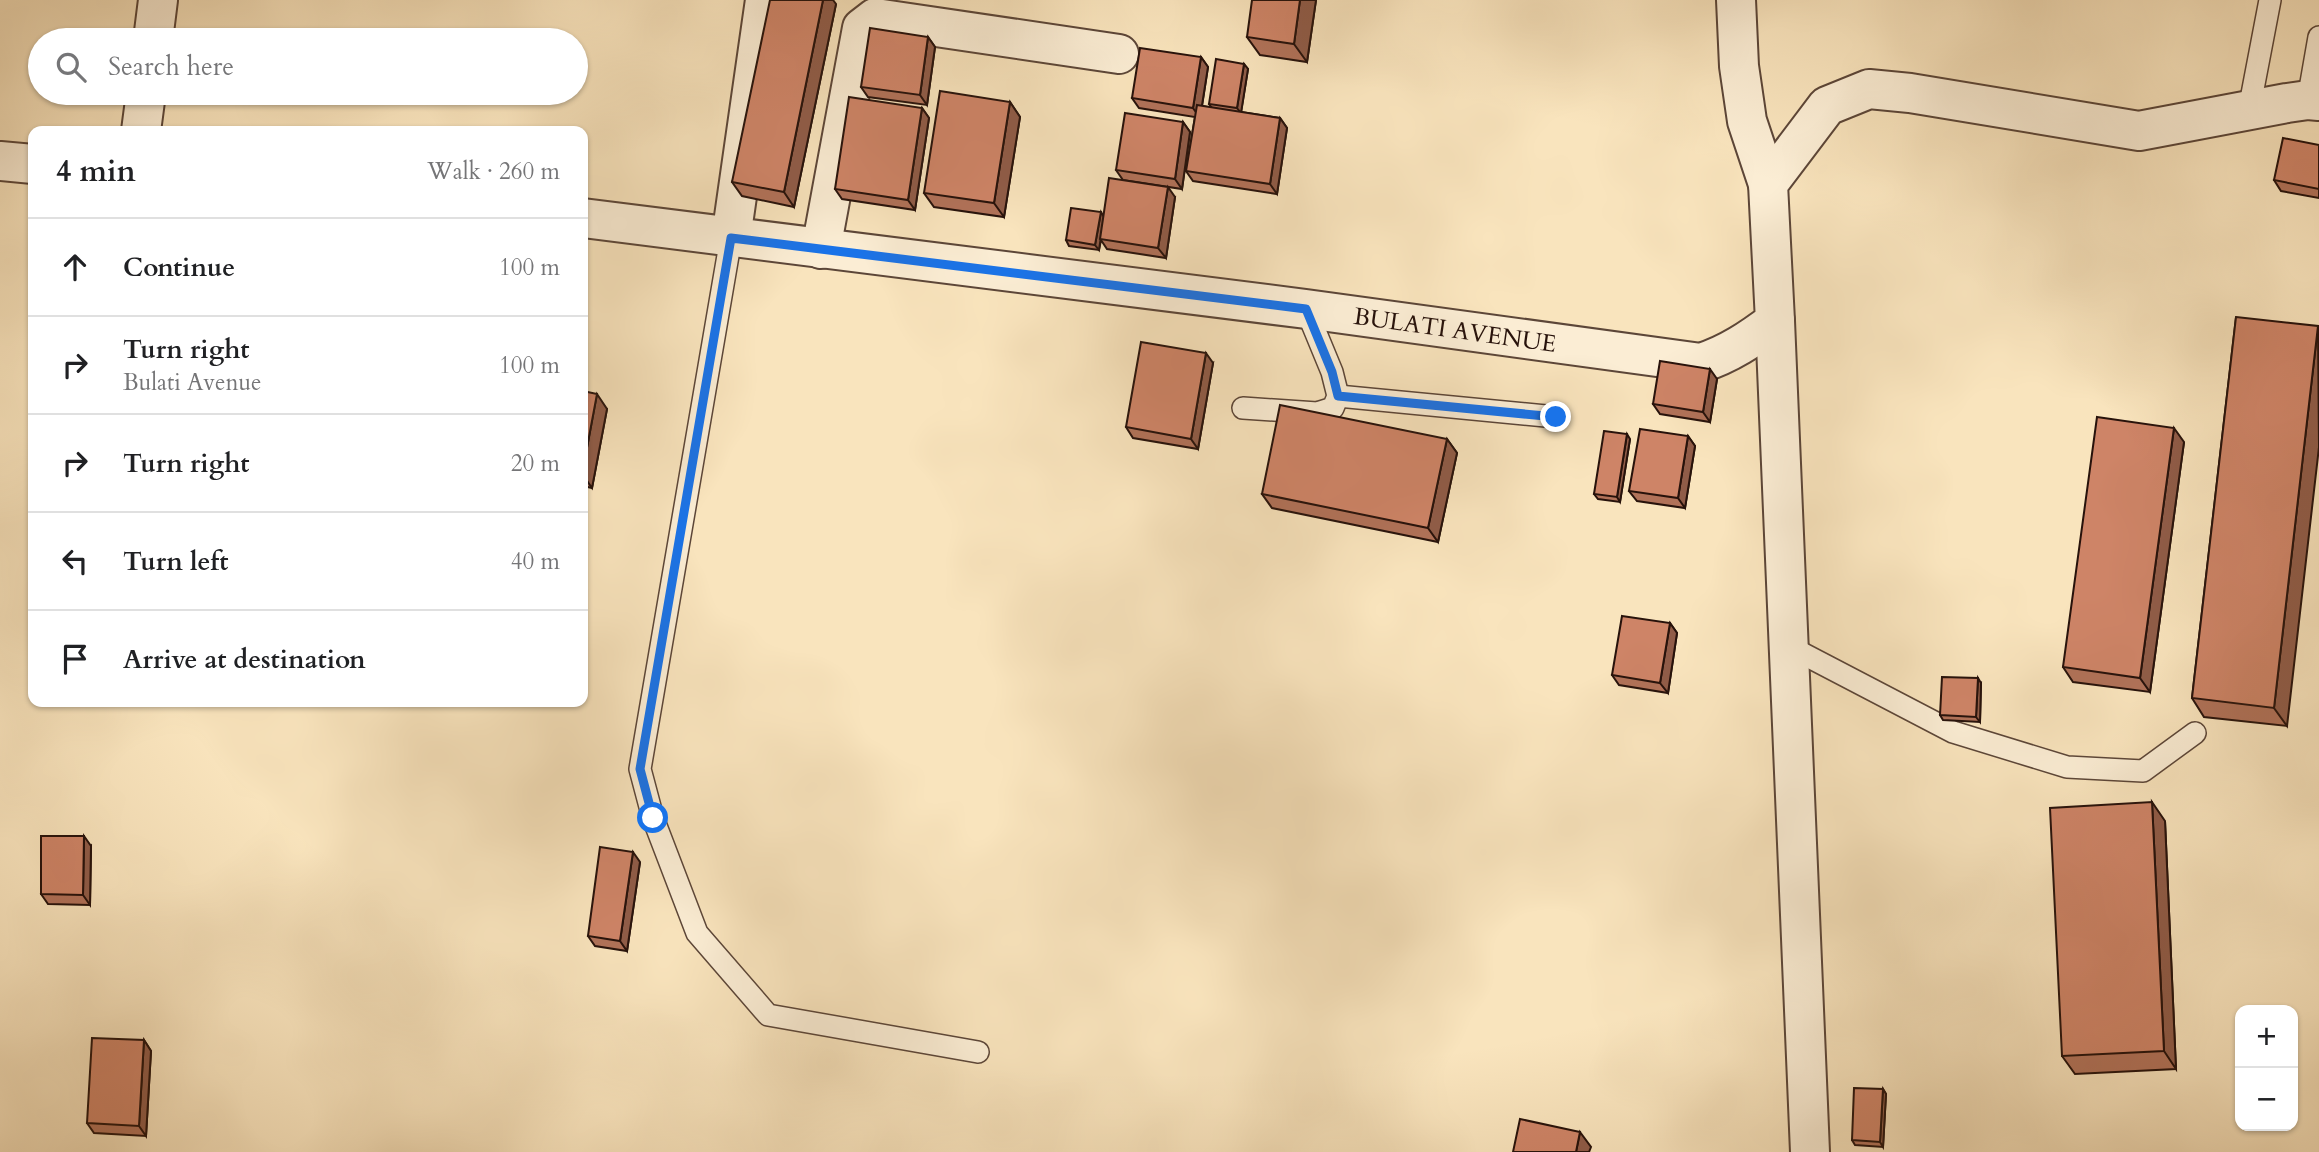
<!DOCTYPE html>
<html lang="en">
<head>
<meta charset="utf-8">
<style>
	body { margin:0; font-family:Cardo,serif; background:#f6f6f6; color:#202124 }
	.controls { position:absolute; right:21px; bottom:21px; display:grid; overflow:hidden; border-radius:14px; box-shadow:0 2px 5px #0004 }
	.controls button { width:63px; height:63px; display:grid; place-items:center; padding:0; border:0; border-bottom:2px solid #e0e0e0; background:#fff; color:#202124; font:35px sans-serif }
	.stop { position:absolute; width:21px; height:21px; margin:-16px; border:5px solid #1a73e8; border-radius:50%; background:#fff }
	.stop.end { background:#1a73e8; border-color:#fff; box-shadow:0 2px 7px #0008 }
	.list { margin:0; padding:0; list-style:none }
	h2 { display:flex; justify-content:space-between; align-items:center; height:91px; margin:0; padding:0 28px; font-size:30px }
	h2 small { font-size:23px; font-weight:400; color:#757577 }
	.list li { display:grid; grid-template-columns:46px 1fr auto; gap:21px; align-items:center; box-sizing:border-box; height:98px; padding:0 28px; border-top:2px solid #e0e0e0 }
	.list b { display:block; font-size:26px; white-space:nowrap }
	.list p { margin:0; font-size:23px; white-space:nowrap; color:#757577 }
	.list em { font-size:23px; font-style:normal; color:#757577 }
	.icon { flex:none; width:38px; height:38px; fill:none; stroke:currentColor; stroke-width:2; stroke-linecap:round; stroke-linejoin:round }
	.map { position:relative; flex:none; width:2319px; height:1152px; overflow:hidden }
	.search { position:absolute; background:#fff; box-shadow:0 2px 5px #0004; left:28px; top:28px; width:560px; height:77px; display:flex; align-items:center; gap:18px; box-sizing:border-box; padding:0 24px; border-radius:38px; color:#757577; font-size:26px }
	.panel { position:absolute; background:#fff; box-shadow:0 2px 5px #0004; left:28px; top:126px; width:560px; height:581px; border-radius:14px }
	.map>svg:first-child { display:block }
	.lines { fill:none; stroke-linecap:round; stroke-linejoin:round }
	.service-casing { stroke:#5c4638; stroke-width:24 }
	.minor-casing { stroke:#5c4638; stroke-width:42 }
	.tertiary-casing { stroke:#5c4638; stroke-width:42 }
	.service { stroke:#fbedd4; stroke-width:21 }
	.minor { stroke:#fbedd4; stroke-width:38 }
	.tertiary { stroke:#fbedd4; stroke-width:38 }
	.wall { fill:#b17259; stroke:#27120b; stroke-width:2 }
	.shaded-wall { fill:#905c48; stroke:#27120b; stroke-width:2 }
	.building { fill:#ce8467; stroke:#27120b; stroke-width:2 }
	.route { stroke:#1a73e8; stroke-width:9 }
	.labels { text-anchor:middle; stroke-width:5; stroke-linejoin:round; paint-order:stroke }
	.street-label { font-size:24px; fill:#27120b; stroke:#fbedd4 }
</style>
</head>
<body>
<div class="map">
<svg width="2319" height="1152" viewBox="0 0 2319 1152">
	<rect width="100%" height="100%" fill="#f9e4bd"/>
	<filter id="stains"><feTurbulence type="fractalNoise" baseFrequency=".00286" numOctaves="4"/><feColorMatrix values="0 0 0 0 .2 0 0 0 0 .09 0 0 0 0 .02 0 0 0 .5 -.17"/></filter>
	<radialGradient id="worn" r=".72"><stop offset=".6" stop-color="#630" stop-opacity="0"/><stop offset="1" stop-color="#630" stop-opacity=".3"/></radialGradient>
	<g class="lines">
		<defs>
			<g id="service">
				<path d="M2308,100L2319,37"/>
				<path d="M2249,110L2270,0"/>
				<path d="M731,238L640,769L653,818L697,933L768,1015L978,1052"/>
				<path d="M1338,396L1556,417"/>
				<path d="M1243,408L1317,413L1333,408L1338,396L1332,372L1306,309"/>
				<path d="M1790,647L1953,732L2067,767L2143,771L2195,733"/>
			</g>
			<g id="minor">
				<path d="M1736,0L1739,66L1747,121L1768,184"/>
				<path d="M153,40L158,0"/>
				<path d="M141,131L146,93"/>
				<path d="M731,238L765,0"/>
				<path d="M821,249L862,28L875,18L1119,54"/>
				<path d="M1775,321L1810,1152"/>
			</g>
			<g id="tertiary">
				<path d="M0,161L33,164"/>
				<path d="M583,218L1306,309L1701,363C1729,354 1751,339 1775,321L1768,184L1827,106L1869,89L1910,93L2139,131L2287,103L2308,100L2319,101"/>
			</g>
		</defs>
		<use href="#service" class="service-casing"/>
		<use href="#minor" class="minor-casing"/>
		<use href="#tertiary" class="tertiary-casing"/>
		<use href="#service" class="service"/>
		<use href="#minor" class="minor"/>
		<use href="#tertiary" class="tertiary"/>
	</g>
	<g class="wall">
		<path d="M1316,0L1307,62L1260,55L1247,37Z"/>
		<path d="M836,4L794,207L742,196L732,182Z"/>
		<path d="M928,37L935,47L927,105L868,97L861,87Z"/>
		<path d="M1201,57L1208,67L1202,106L1212,108L1209,104L1244,64L1248,69L1241,112L1280,118L1287,128L1277,194L1193,181L1186,171L1195,117L1139,108L1132,98Z"/>
		<path d="M1010,102L1020,117L1004,217L934,207L924,193Z"/>
		<path d="M922,108L929,118L915,210L842,199L835,189Z"/>
		<path d="M1183,122L1190,132L1182,189L1123,180L1116,170Z"/>
		<path d="M2319,145V198L2281,191L2274,180Z"/>
		<path d="M1175,197L1166,258L1107,249L1101,240L1099,250L1069,246L1066,240L1103,216Z"/>
		<path d="M2236,317L2287,726L2204,717L2192,698Z"/>
		<path d="M1213,363L1198,449L1133,438L1126,427Z"/>
		<path d="M1717,379L1710,422L1660,414L1653,404Z"/>
		<path d="M583,391L607,409L592,488L583,486Z"/>
		<path d="M1688,436L1695,446L1685,508L1637,501L1629,491Z"/>
		<path d="M1447,439L1457,453L1438,542L1272,508L1262,494Z"/>
		<path d="M1630,439L1620,502L1598,499L1594,494Z"/>
		<path d="M2184,442L2150,692L2073,682L2063,667Z"/>
		<path d="M1670,623L1677,633L1668,693L1619,685L1612,675Z"/>
		<path d="M1981,683L1980,722L1943,720L1940,715Z"/>
		<path d="M2165,821L2176,1069L2075,1074L2062,1056Z"/>
		<path d="M91,846L90,905L48,904L41,894Z"/>
		<path d="M640,862L627,951L595,946L588,936Z"/>
		<path d="M144,1040L151,1051L146,1136L94,1133L87,1123Z"/>
		<path d="M1883,1089L1886,1094L1883,1147L1855,1145L1852,1140Z"/>
	</g>
	<g class="shaded-wall">
		<path d="M823,0H833L836,4L794,207L784,192Z"/>
		<path d="M1300,0H1316L1307,62L1294,44Z"/>
		<path d="M928,37L935,47L927,105L920,95Z"/>
		<path d="M1201,57L1208,67L1200,118L1193,108Z"/>
		<path d="M1244,64L1248,69L1241,113L1237,108Z"/>
		<path d="M1010,102L1020,117L1004,217L994,203Z"/>
		<path d="M922,108L929,118L915,210L908,200Z"/>
		<path d="M1280,118L1287,128L1277,194L1270,184Z"/>
		<path d="M1183,122L1190,132L1182,189L1175,179Z"/>
		<path d="M1168,187L1175,197L1166,258L1158,248Z"/>
		<path d="M1101,212L1104,217L1099,250L1095,245Z"/>
		<path d="M2318,326L2319,447L2287,726L2274,708Z"/>
		<path d="M1206,353L1213,363L1198,449L1191,439Z"/>
		<path d="M1710,369L1717,379L1710,422L1703,412Z"/>
		<path d="M597,394L607,409L592,488L583,475V469Z"/>
		<path d="M2174,428L2184,442L2150,692L2140,678Z"/>
		<path d="M1627,434L1630,439L1620,502L1617,497Z"/>
		<path d="M1688,436L1695,446L1685,508L1678,498Z"/>
		<path d="M1447,439L1457,453L1438,542L1428,528Z"/>
		<path d="M1670,623L1677,633L1668,693L1660,683Z"/>
		<path d="M1978,678L1981,683L1980,722L1976,717Z"/>
		<path d="M2152,802L2165,821L2176,1069L2164,1051Z"/>
		<path d="M84,836L91,846L90,905L83,895Z"/>
		<path d="M633,852L640,862L627,951L620,941Z"/>
		<path d="M144,1040L151,1051L146,1136L139,1126Z"/>
		<path d="M1883,1089L1886,1094L1883,1147L1880,1142Z"/>
		<path d="M1580,1132L1591,1147L1589,1152H1576Z"/>
	</g>
	<g class="building">
		<path d="M770,0H823L784,192L732,182Z"/>
		<path d="M1252,0H1300L1294,44L1247,37Z"/>
		<path d="M870,28L928,37L920,95L861,87Z"/>
		<path d="M1140,48L1201,57L1193,108L1132,98Z"/>
		<path d="M1216,59L1244,64L1237,108L1209,104Z"/>
		<path d="M940,91L1010,102L994,203L924,193Z"/>
		<path d="M849,97L922,108L908,200L835,189Z"/>
		<path d="M1197,105L1280,118L1270,184L1186,171Z"/>
		<path d="M1125,113L1183,122L1175,179L1116,170Z"/>
		<path d="M2283,138L2319,145V189L2274,180Z"/>
		<path d="M1109,178L1168,187L1158,248L1100,239Z"/>
		<path d="M1071,208L1101,212L1095,245L1066,240Z"/>
		<path d="M2236,317L2318,326L2274,708L2192,698Z"/>
		<path d="M1141,342L1206,353L1191,439L1126,427Z"/>
		<path d="M1660,361L1710,369L1703,412L1653,404Z"/>
		<path d="M583,391L597,394L583,469Z"/>
		<path d="M1280,405L1447,439L1428,528L1262,494Z"/>
		<path d="M2097,417L2174,428L2140,678L2063,667Z"/>
		<path d="M1640,429L1688,436L1678,498L1629,491Z"/>
		<path d="M1604,431L1627,434L1617,497L1594,494Z"/>
		<path d="M1622,616L1670,623L1660,683L1612,675Z"/>
		<path d="M1942,677L1978,678L1976,717L1940,715Z"/>
		<path d="M2152,802L2164,1051L2062,1056L2050,808Z"/>
		<path d="M41,836H84L83,895L41,894Z"/>
		<path d="M600,847L633,852L620,941L588,936Z"/>
		<path d="M92,1038L144,1040L139,1126L87,1123Z"/>
		<path d="M1854,1088L1883,1089L1880,1142L1852,1140Z"/>
		<path d="M1520,1119L1580,1132L1576,1152H1513Z"/>
	</g>
	<g class="lines">
		<path class="route" d="M653,818L640,769L731,238L1306,309L1332,372L1338,396L1556,417"/>
	</g>
	<g class="labels">
		<g class="street-label">
			<text transform="translate(1455 330) rotate(8)" y="8">BULATI AVENUE</text>
		</g>
	</g>
	<rect width="100%" height="100%" filter="url(#stains)"/>
	<rect width="100%" height="100%" fill="url(#worn)"/>
</svg>
<div class="controls">
<button>+</button>
<button>−</button>
</div>
<div class="stop" style="left:653px;top:818px"></div>
<div class="stop end" style="left:1556px;top:417px"></div>
<div class="search"><svg class="icon" aria-label="search" viewBox="0 0 24 24"><circle cx="10" cy="10" r="6"/><path d="M15 15l6 6"/></svg>Search here</div>
<section class="panel">
<h2>4 min<small>Walk · 260 m</small></h2>
<ul class="list">
<li><svg class="icon" aria-label="ahead" viewBox="0 0 24 24"><path d="M12 20V5M6 11l6-6 6 6"/></svg><div><b>Continue</b></div><em>100 m</em></li>
<li><svg class="icon" aria-label="right" viewBox="0 0 24 24"><path d="M7 20v-9h11M14 6l5 5-5 5"/></svg><div><b>Turn right</b><p>Bulati Avenue</p></div><em>100 m</em></li>
<li><svg class="icon" aria-label="right" viewBox="0 0 24 24"><path d="M7 20v-9h11M14 6l5 5-5 5"/></svg><div><b>Turn right</b></div><em>20 m</em></li>
<li><svg class="icon" aria-label="left" viewBox="0 0 24 24"><path d="M17 20v-9H6M10 6l-5 5 5 5"/></svg><div><b>Turn left</b></div><em>40 m</em></li>
<li><svg class="icon" aria-label="arrive" viewBox="0 0 24 24"><path d="M6 21V4h12l-3 4 3 4H6"/></svg><div><b>Arrive at destination</b></div></li>
</ul>
</section>
</div>
</body>
</html>
